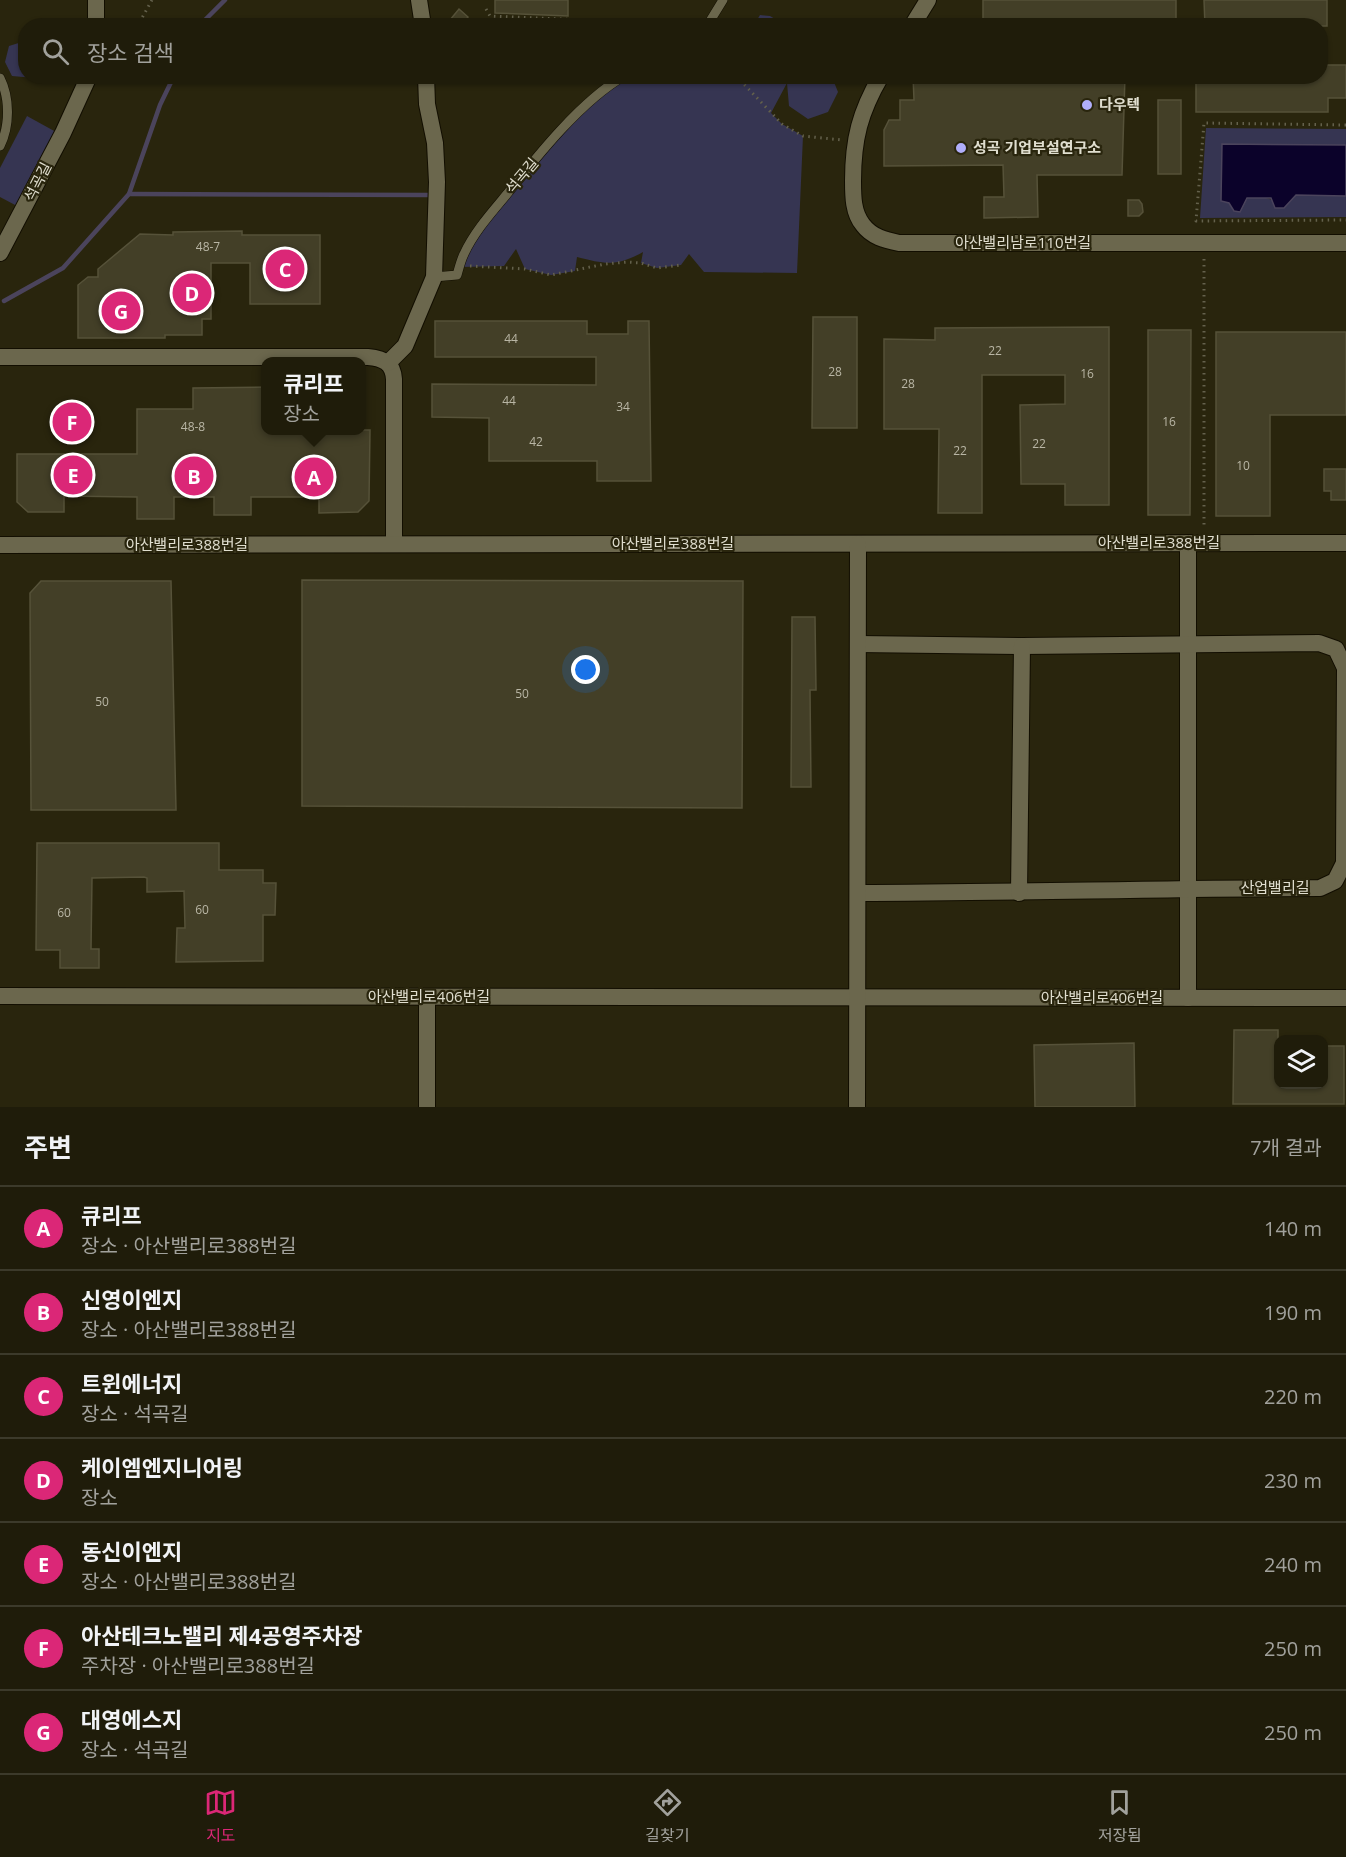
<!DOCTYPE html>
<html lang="ko">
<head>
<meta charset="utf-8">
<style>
	body { margin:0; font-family:"Open Sans","Noto Sans KR",sans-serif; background:#272513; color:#f1f3f6 }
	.controls { position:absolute; right:18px; bottom:18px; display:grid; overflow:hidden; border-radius:12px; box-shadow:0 2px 4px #0004 }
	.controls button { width:54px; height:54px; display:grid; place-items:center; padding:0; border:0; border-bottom:2px solid #3c3a2b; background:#1f1c0a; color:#f1f3f6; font:30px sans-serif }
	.you { position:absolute; left:586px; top:670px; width:21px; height:21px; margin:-15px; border:4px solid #fff; border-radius:50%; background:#1a73e8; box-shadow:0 0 0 9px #1a73e833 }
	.badge { display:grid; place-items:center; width:39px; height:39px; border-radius:50%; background:#db2777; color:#fff; font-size:20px; font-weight:700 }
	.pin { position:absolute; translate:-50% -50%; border:3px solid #fff; box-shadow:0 2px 6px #0006 }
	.popup { position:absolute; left:261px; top:357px; width:105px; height:78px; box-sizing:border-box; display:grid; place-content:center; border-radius:12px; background:#1f1c0a; filter:drop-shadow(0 2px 4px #0005); font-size:20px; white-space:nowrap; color:#a1a19c }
	.popup b { font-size:22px; color:#f1f3f6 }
	.popup::after { content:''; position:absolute; left:50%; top:100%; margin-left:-12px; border:12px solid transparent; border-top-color:#1f1c0a }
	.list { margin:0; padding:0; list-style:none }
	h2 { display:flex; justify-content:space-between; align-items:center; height:78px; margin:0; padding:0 24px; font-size:26px }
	h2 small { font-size:20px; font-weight:400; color:#a1a19c }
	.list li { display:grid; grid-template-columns:39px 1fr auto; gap:18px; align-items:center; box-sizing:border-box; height:84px; padding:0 24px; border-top:2px solid #3c3a2b }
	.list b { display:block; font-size:22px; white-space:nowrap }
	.list p { margin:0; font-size:20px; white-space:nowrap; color:#a1a19c }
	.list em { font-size:20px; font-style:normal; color:#a1a19c }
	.icon { flex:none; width:33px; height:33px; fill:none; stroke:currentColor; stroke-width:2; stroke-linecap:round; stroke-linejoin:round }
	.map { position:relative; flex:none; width:1346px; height:1107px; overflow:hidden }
	.search { position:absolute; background:#1f1c0a; box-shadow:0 2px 4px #0004; left:18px; right:18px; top:18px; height:66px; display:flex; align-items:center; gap:15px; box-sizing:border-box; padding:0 21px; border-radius:24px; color:#a1a19c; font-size:22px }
	.sheet { height:666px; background:#1f1c0a }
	nav { display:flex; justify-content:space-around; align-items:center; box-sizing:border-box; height:84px; border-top:2px solid #3c3a2b; background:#1f1c0a; font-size:16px; color:#a1a19c }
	nav a { display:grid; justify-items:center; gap:3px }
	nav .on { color:#db2777 }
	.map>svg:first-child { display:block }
	.green { fill:#363552 }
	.water { fill:#0b022a; stroke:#4b445c; stroke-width:1.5 }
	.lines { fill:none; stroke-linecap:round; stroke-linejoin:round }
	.stream { stroke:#4b445c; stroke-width:4.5 }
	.building { fill:#433f27; stroke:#565239; stroke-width:1.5 }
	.service-casing { stroke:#120e00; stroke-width:10 }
	.minor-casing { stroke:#120e00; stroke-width:18 }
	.tertiary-casing { stroke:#120e00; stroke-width:18 }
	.path { stroke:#64614c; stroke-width:3; stroke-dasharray:1.5 4.5; stroke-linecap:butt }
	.service { stroke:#6b674d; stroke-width:9 }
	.minor { stroke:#6b674d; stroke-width:16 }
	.tertiary { stroke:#6b674d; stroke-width:16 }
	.poi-dot { fill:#b0aefa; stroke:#29250d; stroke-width:2 }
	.labels { text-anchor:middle; stroke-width:4.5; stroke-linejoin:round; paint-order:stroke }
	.number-label { font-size:12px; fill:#b9b6a5 }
	.poi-label { font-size:15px; font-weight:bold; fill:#e0decf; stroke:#29250d; text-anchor:start }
	.street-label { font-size:15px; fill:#e0decf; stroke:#29250d }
</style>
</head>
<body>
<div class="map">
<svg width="1346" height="1107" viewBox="0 0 1346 1107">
	<rect width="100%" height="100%" fill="#29250d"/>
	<g class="green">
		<path d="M760,15L770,16L782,23V25H754Z"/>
		<path d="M25,41L26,76L57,77V80L12,76L5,62L9,46Z"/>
		<path d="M624,77H832L838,92L828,112L808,119L789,106L787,83L771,113L782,124L803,136L797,273L704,272L689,254L681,265L657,268L641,263L643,252C616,267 605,264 577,257L575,271L551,275L525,269L516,249L504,266L460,267L464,253L551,142Z"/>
		<path d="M27,116L56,132L17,206L0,197V168Z"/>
		<path d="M1206,128L1346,129V145L1222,144V201C1232,204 1236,199 1246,198C1263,195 1272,198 1284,208L1296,195L1346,196V217L1200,218Z"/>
	</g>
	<path class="water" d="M1222,144L1346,145V196L1296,195L1284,208H1275L1271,198H1247L1240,212L1234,211L1229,203L1221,201Z"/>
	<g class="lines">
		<g class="stream">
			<path d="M199,26L225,0"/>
			<path d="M129,194L429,195"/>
			<path d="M4,301L63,268L129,194L160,105L174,76"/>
		</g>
	</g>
	<g class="building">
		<path d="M495,0H568V16L495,13Z"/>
		<rect x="983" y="0" width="193" height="26"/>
		<path d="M1204,0H1327V26H1205Z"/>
		<path d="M459,9L468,17L461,26H445Z"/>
		<path d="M1320,65H1346V98H1328V112H1196V78L1320,77Z"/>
		<path d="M913,76H1125L1122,175H1037L1038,217L984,218V197H1004L1003,165L884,166V130L889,120H900V100H914Z"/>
		<rect x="1158" y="100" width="23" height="74"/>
		<path d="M1128,200H1139L1142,204L1143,212L1139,216H1128Z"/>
		<path d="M242,231V235H320V304H250V263H211V319H202V335H165V338H78V285L88,277H98V269L140,234L173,235V232Z"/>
		<path d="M813,317H857V428H812Z"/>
		<path d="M435,321H587V334H628V321H649L651,481H597V461H489V418L432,417V384L596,385V357H435Z"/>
		<path d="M1109,327V505H1065V484H1021L1020,405L1065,404V375H982V513H938L939,429H884V339L935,340V328Z"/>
		<path d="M1148,330H1191L1190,515H1148Z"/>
		<path d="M1216,332H1346V415H1270V516H1216Z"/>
		<path d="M266,387V430H370L369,501L358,512L319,513V497H251V515H214V497H174V519H137V497L64,496V512H28L17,502V454H137V409H193V388Z"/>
		<path d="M1324,469H1346V500H1331V491H1324Z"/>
		<path d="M302,580L743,581L742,808L302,806Z"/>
		<path d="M41,581H171L176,810H31L30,593Z"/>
		<path d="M792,617H815L816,690H810L811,787H791Z"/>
		<path d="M37,843H219V870H263V883H276L275,915H263V961L176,962L177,928H185L184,891L147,892V878L144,877L92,878L91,949H99V968H60V950H36Z"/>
		<path d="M1234,1030H1278V1084H1323V1046H1344V1104H1233Z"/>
		<path d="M1134,1043L1135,1107H1035L1034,1045Z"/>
	</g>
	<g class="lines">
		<defs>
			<g id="service">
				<path d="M707,26L723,0"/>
				<path d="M0,78C10,98 10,126 0,146"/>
				<path d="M434,277L457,275C459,268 461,260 464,254C474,232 492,212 507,194C538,155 581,101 624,76"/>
			</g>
			<g id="minor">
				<path d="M419,0L423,26"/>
				<path d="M96,26V0"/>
				<path d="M0,253L63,133L89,76"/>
				<path d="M0,357H368C383,358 393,363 394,379V544"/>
				<path d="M388,363L405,346L434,277L437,182L435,143L427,104L426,76"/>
				<path d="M1188,543V998"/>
				<path d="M858,644L1022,646L1319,643L1336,649L1345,668L1344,863L1335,881L1320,888C1166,888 1012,893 858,893"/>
				<path d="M1019,893L1022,646"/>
			</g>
			<g id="tertiary">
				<path d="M912,26L928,0"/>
				<path d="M881,76C860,112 853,139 853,181C853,196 853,213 863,225C872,237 885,240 899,243H1346"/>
				<path d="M0,545L1346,543"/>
				<path d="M0,996L1346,998"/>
				<path d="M427,997V1107"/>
				<path d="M857,1107L858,544"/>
			</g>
		</defs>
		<use href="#service" class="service-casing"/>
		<use href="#minor" class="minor-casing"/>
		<use href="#tertiary" class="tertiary-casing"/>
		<g class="path">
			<path d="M486,9L490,16L583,20L606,26"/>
			<path d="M127,26L142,18L152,0"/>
			<path d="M736,76L782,124L803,136L842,140"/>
			<path d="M1346,125L1204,123L1196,221L1346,220"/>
			<path d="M1204,259V526"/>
			<path d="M470,266L525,269L551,275L605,264L627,262L641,263L657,268L681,265"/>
		</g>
		<use href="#service" class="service"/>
		<use href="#minor" class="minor"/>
		<use href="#tertiary" class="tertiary"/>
	</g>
	<g class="poi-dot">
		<circle cx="1087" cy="105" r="6"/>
		<circle cx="961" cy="148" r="6"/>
	</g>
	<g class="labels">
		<g class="number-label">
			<text x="208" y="251">48-7</text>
			<text x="511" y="343">44</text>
			<text x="995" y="355">22</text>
			<text x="835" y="376">28</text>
			<text x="1087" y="378">16</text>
			<text x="908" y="388">28</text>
			<text x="509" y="405">44</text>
			<text x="623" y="411">34</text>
			<text x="1169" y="426">16</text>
			<text x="193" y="431">48-8</text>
			<text x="536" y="446">42</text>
			<text x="1039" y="448">22</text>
			<text x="960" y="455">22</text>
			<text x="1243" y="470">10</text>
			<text x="522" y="698">50</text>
			<text x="102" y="706">50</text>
			<text x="202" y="914">60</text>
			<text x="64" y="917">60</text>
		</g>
		<g class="poi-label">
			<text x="1099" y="110">다우텍</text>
			<text x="973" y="153">성곡 기업부설연구소</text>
		</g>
		<g class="street-label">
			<text transform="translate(522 176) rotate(-50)" y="5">석곡길</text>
			<text transform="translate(38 182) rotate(-63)" y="5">석곡길</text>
			<text x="1023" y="248">아산밸리남로110번길</text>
			<text x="1159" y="548">아산밸리로388번길</text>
			<text x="673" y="549">아산밸리로388번길</text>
			<text x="187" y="550">아산밸리로388번길</text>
			<text x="1275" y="893">산업밸리길</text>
			<text x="429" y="1002">아산밸리로406번길</text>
			<text x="1102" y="1003">아산밸리로406번길</text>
		</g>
	</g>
</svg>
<div class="controls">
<button><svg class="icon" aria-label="layers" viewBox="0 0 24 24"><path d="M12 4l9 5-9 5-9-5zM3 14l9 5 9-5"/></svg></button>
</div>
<div class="you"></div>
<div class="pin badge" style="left:314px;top:477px">A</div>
<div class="popup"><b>큐리프</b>장소</div>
<div class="pin badge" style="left:194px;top:476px">B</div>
<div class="pin badge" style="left:285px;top:269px">C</div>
<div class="pin badge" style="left:192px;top:293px">D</div>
<div class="pin badge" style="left:73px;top:475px">E</div>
<div class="pin badge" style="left:72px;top:422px">F</div>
<div class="pin badge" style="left:121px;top:311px">G</div>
<div class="search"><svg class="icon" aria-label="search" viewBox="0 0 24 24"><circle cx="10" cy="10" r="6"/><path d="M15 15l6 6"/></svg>장소 검색</div>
</div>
<section class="sheet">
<h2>주변<small>7개 결과</small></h2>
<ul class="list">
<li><span class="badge">A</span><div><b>큐리프</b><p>장소 · 아산밸리로388번길</p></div><em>140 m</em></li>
<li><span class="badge">B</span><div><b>신영이엔지</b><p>장소 · 아산밸리로388번길</p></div><em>190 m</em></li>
<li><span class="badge">C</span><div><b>트윈에너지</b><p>장소 · 석곡길</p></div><em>220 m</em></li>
<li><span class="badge">D</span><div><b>케이엠엔지니어링</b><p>장소</p></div><em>230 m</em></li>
<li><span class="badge">E</span><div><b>동신이엔지</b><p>장소 · 아산밸리로388번길</p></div><em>240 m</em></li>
<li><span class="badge">F</span><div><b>아산테크노밸리 제4공영주차장</b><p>주차장 · 아산밸리로388번길</p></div><em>250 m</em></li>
<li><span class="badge">G</span><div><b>대영에스지</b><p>장소 · 석곡길</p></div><em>250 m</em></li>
</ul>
</section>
<nav>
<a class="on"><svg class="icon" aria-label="map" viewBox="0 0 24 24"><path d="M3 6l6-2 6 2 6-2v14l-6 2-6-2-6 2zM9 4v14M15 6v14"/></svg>지도</a>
<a><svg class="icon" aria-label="directions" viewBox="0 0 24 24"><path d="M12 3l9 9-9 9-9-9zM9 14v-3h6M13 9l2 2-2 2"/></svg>길찾기</a>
<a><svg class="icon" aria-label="saved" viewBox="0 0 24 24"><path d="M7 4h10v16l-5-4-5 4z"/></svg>저장됨</a>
</nav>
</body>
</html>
